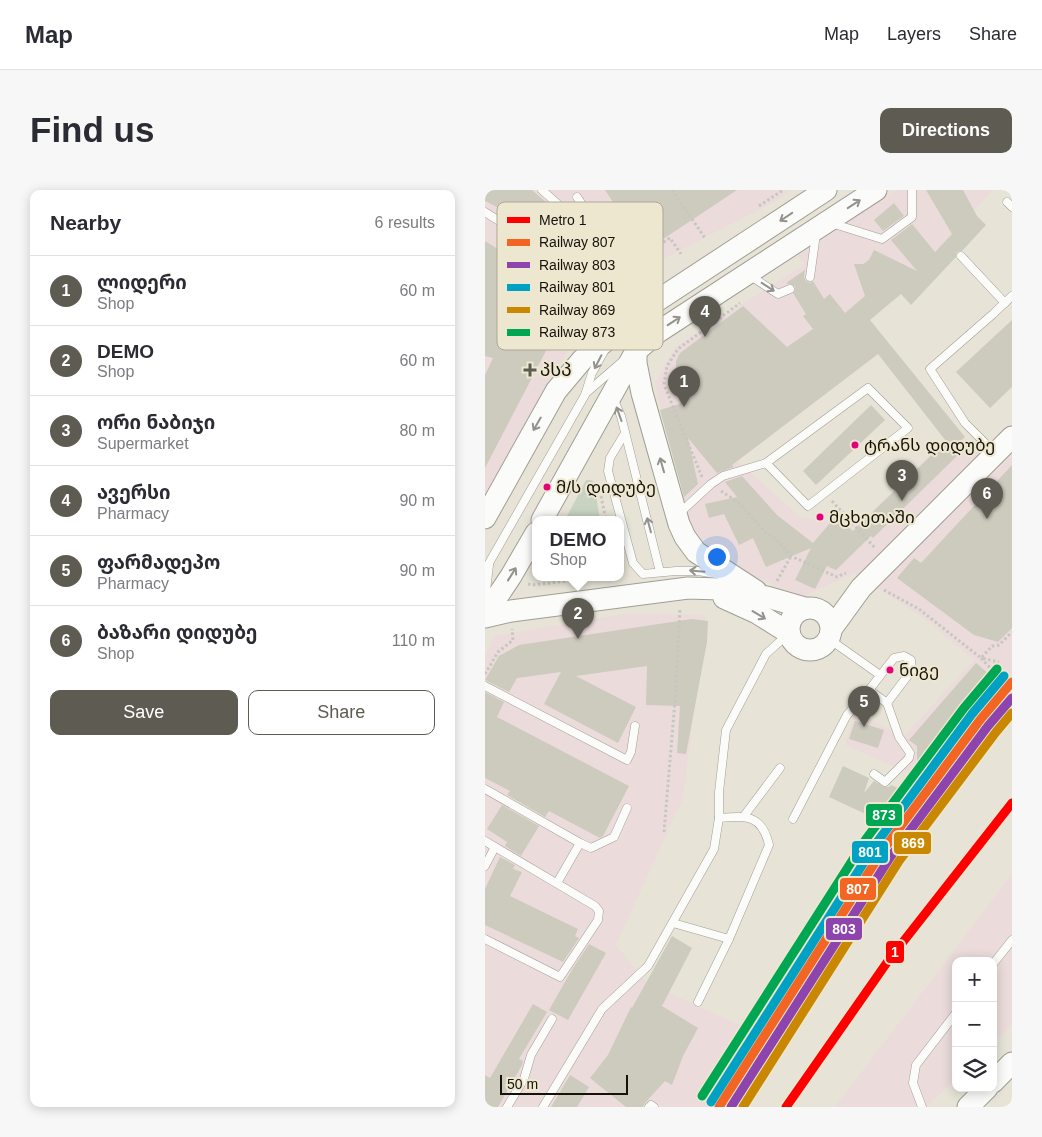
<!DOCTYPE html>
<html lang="en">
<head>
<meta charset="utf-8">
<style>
	body { margin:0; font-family:Helvetica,"Noto Sans Georgian",sans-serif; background:#f7f7f7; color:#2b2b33 }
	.controls { position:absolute; right:15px; bottom:15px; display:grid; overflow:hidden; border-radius:10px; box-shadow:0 2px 12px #0003 }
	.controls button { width:45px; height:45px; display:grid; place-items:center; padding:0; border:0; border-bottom:1px solid #e1e1e2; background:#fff; color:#2b2b33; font:25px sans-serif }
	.scale { position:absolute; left:15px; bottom:12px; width:128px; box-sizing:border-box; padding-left:5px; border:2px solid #15120a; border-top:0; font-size:14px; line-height:18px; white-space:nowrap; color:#15120a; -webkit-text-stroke:4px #eee7d0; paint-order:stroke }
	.you { position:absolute; left:231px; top:366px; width:18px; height:18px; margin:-12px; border:4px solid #fff; border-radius:50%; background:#1a73e8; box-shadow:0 0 0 8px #1a73e833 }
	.badge { display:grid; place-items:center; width:32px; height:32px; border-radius:50%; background:#5e5c52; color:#fff; font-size:16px; font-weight:700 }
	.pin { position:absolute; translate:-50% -41px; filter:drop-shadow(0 1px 2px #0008) }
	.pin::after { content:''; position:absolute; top:26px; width:18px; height:15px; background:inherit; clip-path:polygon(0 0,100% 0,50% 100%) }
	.popup { position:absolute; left:47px; top:326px; width:92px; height:65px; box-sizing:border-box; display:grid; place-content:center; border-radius:10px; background:#fff; filter:drop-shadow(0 1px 4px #0005); font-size:16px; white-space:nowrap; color:#7c7c81 }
	.popup b { font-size:19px; color:#2b2b33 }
	.popup::after { content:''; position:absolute; left:50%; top:100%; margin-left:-10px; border:10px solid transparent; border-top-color:#fff }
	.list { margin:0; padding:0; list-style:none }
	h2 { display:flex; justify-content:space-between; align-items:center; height:65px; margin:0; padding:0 20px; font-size:21px }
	h2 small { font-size:16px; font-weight:400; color:#7c7c81 }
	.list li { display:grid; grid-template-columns:32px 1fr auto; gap:15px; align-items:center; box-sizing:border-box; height:70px; padding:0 20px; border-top:1px solid #e1e1e2 }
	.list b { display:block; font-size:19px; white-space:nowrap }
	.list p { margin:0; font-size:16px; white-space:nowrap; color:#7c7c81 }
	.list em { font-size:16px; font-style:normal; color:#7c7c81 }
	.actions { display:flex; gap:10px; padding:15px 20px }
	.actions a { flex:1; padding:11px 0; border:1px solid #5e5c52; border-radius:10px; text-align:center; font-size:18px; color:#5e5c52 }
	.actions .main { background:#5e5c52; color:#fff }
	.icon { flex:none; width:28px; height:28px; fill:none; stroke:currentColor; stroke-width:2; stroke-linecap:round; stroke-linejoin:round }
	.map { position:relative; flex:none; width:527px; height:917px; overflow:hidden; border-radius:10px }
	header { display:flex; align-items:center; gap:30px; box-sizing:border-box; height:70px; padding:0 25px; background:#fff; border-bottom:1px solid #e1e1e2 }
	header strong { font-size:24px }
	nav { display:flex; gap:28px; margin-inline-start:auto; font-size:18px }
	.intro { display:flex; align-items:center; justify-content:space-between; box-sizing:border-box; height:120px; padding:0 30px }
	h1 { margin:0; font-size:35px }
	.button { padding:12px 22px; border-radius:10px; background:#5e5c52; color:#fff; font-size:18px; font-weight:700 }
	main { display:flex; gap:30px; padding:0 30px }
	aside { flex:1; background:#fff; border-radius:10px; box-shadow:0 2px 12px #0003 }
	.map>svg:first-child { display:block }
	.commercial { fill:#ebdcdb }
	.green { fill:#c8d4c1 }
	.building { fill:#cdcabe }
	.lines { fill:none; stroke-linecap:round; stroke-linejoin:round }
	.lane-casing { stroke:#a09e94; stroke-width:9 }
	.secondary-casing { stroke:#a09e94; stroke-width:23 }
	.path { stroke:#c7c6c0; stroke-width:3; stroke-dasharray:2.5 2.5; stroke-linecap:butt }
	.lane { stroke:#fbfbf9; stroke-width:8 }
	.secondary { stroke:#fbfbf9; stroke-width:21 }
	.rail-1-casing { stroke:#eee7d0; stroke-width:12 }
	.rail-2-casing { stroke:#eee7d0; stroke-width:12 }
	.rail-3-casing { stroke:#eee7d0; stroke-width:12 }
	.rail-4-casing { stroke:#eee7d0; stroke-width:12 }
	.rail-5-casing { stroke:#eee7d0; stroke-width:12 }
	.rail-1 { stroke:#f26522; stroke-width:9 }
	.rail-2 { stroke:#8e44ad; stroke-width:9 }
	.rail-3 { stroke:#01a1c4; stroke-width:9 }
	.rail-4 { stroke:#ca8802; stroke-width:9 }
	.rail-5 { stroke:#00a651; stroke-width:9 }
	.metro-1-casing { stroke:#eee7d0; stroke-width:12 }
	.metro-1 { stroke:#f00; stroke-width:9 }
	.oneway { stroke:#94928d }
	.poi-dot { fill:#5e5c52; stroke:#eee7d0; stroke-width:2 }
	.bus-dot { fill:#e5007d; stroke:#eee7d0; stroke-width:2 }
	.labels { text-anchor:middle; stroke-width:4; stroke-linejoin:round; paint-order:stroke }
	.bus-label { font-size:17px; fill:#15120a; stroke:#eee7d0; text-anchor:start }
	.poi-label { font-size:18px; fill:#15120a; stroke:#eee7d0; text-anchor:start }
	.key { fill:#eee7d0; stroke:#ada795; stroke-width:1 }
	.key-label { font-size:14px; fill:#15120a }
	.line-badge { stroke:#eee7d0; stroke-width:2 }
	.badge-label { font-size:14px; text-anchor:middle; font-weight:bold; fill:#fff }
</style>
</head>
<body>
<header>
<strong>Map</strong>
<nav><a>Map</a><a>Layers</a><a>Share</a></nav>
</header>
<div class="intro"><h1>Find us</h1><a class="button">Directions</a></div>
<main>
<aside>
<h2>Nearby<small>6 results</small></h2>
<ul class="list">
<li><span class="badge">1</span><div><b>ლიდერი</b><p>Shop</p></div><em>60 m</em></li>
<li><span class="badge">2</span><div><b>DEMO</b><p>Shop</p></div><em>60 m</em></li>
<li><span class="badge">3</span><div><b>ორი ნაბიჯი</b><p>Supermarket</p></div><em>80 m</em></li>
<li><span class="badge">4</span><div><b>ავერსი</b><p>Pharmacy</p></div><em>90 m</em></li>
<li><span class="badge">5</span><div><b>ფარმადეპო</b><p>Pharmacy</p></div><em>90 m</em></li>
<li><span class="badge">6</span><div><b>ბაზარი დიდუბე</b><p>Shop</p></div><em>110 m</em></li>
</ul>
<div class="actions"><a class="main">Save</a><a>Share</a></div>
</aside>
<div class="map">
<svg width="527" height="917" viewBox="0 0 527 917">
	<rect width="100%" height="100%" fill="#e7e4d7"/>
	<g class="commercial">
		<path d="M0,0H307L289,12L157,80L110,118L65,189L0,313Z"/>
		<path d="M411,0H508L428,85L418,75L360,123L393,164L253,271L316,328L374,334L460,250L468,257L480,247L510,282L527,265V484L511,502L439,596L422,582L360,555L369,525L398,536L418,547L489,470L437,427L369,383L315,408L211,357L170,193L190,157L320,74L313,66Z"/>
		<path d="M144,423L221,425L198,608L131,755L163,793L269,842L223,917H0V465L10,446Z"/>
		<path d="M527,684V835L508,853V771H471V889L441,917H350Z"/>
	</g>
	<path class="green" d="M101,290H106L109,292L115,330H80Z"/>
	<g class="building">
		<path d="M0,0H47L91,38L117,65L99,83L18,20L0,11Z"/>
		<path d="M120,0H252L160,61Z"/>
		<path d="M441,0H478L492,26L501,35L477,61L472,62L471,67L426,115L416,104L385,130L480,247L468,257L474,264L388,348L386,346L351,380L342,376L330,399L310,390L326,358L281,377L268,348L254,355L239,324L224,328L220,314L252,307L240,292L257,286L292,325L328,353L351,326L368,341L461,251L393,164L247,275L249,277L232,283L203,248L213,294L199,307L175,220L195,214L191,194V171L195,163L258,116L302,157L328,139L318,126L321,124L308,103L310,100V96L301,93L320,80L319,87L321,91L325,93L328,91L339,109L345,104L360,123L380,106L369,74H378L384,70L389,60L432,81L406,50L427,34L450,62L467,44Z"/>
		<path d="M409,13L419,26L398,41L389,30Z"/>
		<path d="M0,51L89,107L0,278V185L8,168L0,166Z"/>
		<path d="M527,130V197L505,218L471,182Z"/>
		<path d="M386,215L400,230L331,295L318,281Z"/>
		<path d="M527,275V438L513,452L489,445L412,388L429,368L436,373Z"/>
		<path d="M207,429L223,431L222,452L201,564L192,563L195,516L161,515L162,476L91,486L151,517L133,553L59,514L76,482L32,488L24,502L0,490L14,466L34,455Z"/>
		<path d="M491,473L513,492L439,578L432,572V556L424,550Z"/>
		<path d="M0,502L19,512L12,527L144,596L118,646L115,648L64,621L60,627L22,605L25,601L0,588Z"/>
		<path d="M370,531L399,540L393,558L364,549Z"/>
		<path d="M358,576L384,588L379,603L389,591L399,597H404L406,595L418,600L391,639L381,632L385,626L344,607Z"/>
		<path d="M17,615L54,636L36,666L20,656L22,652L2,639Z"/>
		<path d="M15,667L30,675L28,679L37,682L25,706L93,739L90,746L94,748L78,772L0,735V699Z"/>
		<path d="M187,746L207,758L177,816L213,838L198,866L187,895L180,891L160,913L158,917H141L105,888L123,865L146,817L147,818Z"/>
		<path d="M104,754L121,763L83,830L64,820L88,778Z"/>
		<path d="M48,814L62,822L34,869L38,871L37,875L13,917H0V885L5,888Z"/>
		<path d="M85,885L104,897L92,917H66Z"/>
	</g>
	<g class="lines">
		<defs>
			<g id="lane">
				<path d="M57,0L114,51L128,67L160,116"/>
				<path d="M92,7L111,36L114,51"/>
				<path d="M522,12L527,17"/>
				<path d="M0,22L31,42L75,78L131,141"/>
				<path d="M346,33L397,49L427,27V0"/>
				<path d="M476,66L520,113"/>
				<path d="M264,85L293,104L305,99"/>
				<path d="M325,87L331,44"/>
				<path d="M101,203L138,171"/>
				<path d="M128,208L136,226L175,382"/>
				<path d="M140,243L125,268L123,281L148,373L158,384L191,381H213L231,384"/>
				<path d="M509,262L480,233L445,179L508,124L527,106"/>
				<path d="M192,321L199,319L226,294L238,286L281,273L383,198L423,238L323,316L281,273"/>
				<path d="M0,380L100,205L107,183L119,161"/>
				<path d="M0,410L4,375"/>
				<path d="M344,449L395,485"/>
				<path d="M419,466L426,470L427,480L402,513L384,500L409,468Z"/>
				<path d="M0,496L142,570L146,562L150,536"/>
				<path d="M389,584L400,592L424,568L425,563L414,547L402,513"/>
				<path d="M0,599L95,653L72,693"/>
				<path d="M259,626L295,578"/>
				<path d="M308,629L362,525L384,500"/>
				<path d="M0,651L110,716L114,721L113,730L75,787L0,749"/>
				<path d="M95,653L106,658L129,647L142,618"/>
				<path d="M0,676L10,657"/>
				<path d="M188,733L244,749"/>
				<path d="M508,774L527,750"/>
				<path d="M213,812L244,749L284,655C277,624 261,626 234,628"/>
				<path d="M22,917L39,889L46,865L67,829"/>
				<path d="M58,917L117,819L163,776L229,659L234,628V602L241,540L281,464L303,444"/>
				<path d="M164,917L166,915L169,917"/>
				<path d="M437,917L428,893L431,875L471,823"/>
			</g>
			<g id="secondary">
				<path d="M151,161V173L157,203L194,334L200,347L211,362L271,401"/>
				<path d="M0,328L71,201L97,170L161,118L341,0"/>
				<path d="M57,330L151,161L173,142L391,0"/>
				<path d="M239,408L272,423L304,443"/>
				<circle cx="325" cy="439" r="21"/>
				<path d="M0,425L26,386L51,343"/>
				<path d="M0,427L26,421L203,398L235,399L282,407L320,418"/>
				<path d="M347,438L376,398L527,247"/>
				<path d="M508,892L527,873"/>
				<path d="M483,917L502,898"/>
			</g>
		</defs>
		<use href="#lane" class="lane-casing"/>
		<use href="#secondary" class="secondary-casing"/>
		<g class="path">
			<path d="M187,0L220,48"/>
			<path d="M274,16L298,0"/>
			<path d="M157,66L168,82"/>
			<path d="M142,70L154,62L157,66L185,48L196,64"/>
			<path d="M217,287L180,197L179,193L182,176L193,159L255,113"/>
			<path d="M236,301L253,312L280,342L291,349L306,366L352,387L361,383"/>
			<path d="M116,306L121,330"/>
			<path d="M347,311L390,358"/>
			<path d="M292,391L306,366"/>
			<path d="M43,394L47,395L108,388"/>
			<path d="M399,400L434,419L496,468L507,456L514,455L527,442"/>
			<path d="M508,481L496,468L514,472"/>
			<path d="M0,484L13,462L28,450L27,439"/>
			<path d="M179,642L191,499L195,418"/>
			<path d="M508,849L510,851"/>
		</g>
		<use href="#lane" class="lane"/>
		<use href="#secondary" class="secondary"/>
		<defs>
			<path id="rail-1" d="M234,917L398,660L495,530L527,492"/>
			<path id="rail-2" d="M246,917L406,666L503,536L527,508"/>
			<path id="rail-3" d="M226,912L390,655L487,524L519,486"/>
			<path id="rail-4" d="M258,917L414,671L511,542L527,523"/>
			<path id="rail-5" d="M217,906L381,649L479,518L512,479"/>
		</defs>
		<use href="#rail-1" class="rail-1-casing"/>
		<use href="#rail-2" class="rail-2-casing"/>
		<use href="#rail-3" class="rail-3-casing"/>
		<use href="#rail-4" class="rail-4-casing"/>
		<use href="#rail-5" class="rail-5-casing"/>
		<use href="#rail-1" class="rail-1"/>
		<use href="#rail-2" class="rail-2"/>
		<use href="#rail-3" class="rail-3"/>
		<use href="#rail-4" class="rail-4"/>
		<use href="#rail-5" class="rail-5"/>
		<defs>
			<path id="metro-1" d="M301,917L403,771L527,613"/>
		</defs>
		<use href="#metro-1" class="metro-1-casing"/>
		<use href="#metro-1" class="metro-1"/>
	</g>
	<defs><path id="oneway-shaft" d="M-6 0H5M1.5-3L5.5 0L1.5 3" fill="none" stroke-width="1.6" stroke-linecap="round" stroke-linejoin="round" transform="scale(1.25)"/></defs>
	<g class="oneway">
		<use href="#oneway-shaft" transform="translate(369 14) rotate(-33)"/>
		<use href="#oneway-shaft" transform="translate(301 27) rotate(146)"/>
		<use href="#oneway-shaft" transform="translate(283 97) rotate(33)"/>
		<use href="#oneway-shaft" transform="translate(189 131) rotate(-33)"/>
		<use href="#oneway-shaft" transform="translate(113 172) rotate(117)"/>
		<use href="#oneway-shaft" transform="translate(134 224) rotate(-110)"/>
		<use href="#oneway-shaft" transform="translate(52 234) rotate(120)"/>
		<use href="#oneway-shaft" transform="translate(177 275) rotate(-106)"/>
		<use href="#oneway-shaft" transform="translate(164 335) rotate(-105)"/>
		<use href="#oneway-shaft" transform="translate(212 381) rotate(-175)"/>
		<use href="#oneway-shaft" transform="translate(27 384) rotate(-58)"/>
		<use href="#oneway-shaft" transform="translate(274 425) rotate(31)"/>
	</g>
	<path class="poi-dot" d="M42.5 172.5h5v5h5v5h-5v5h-5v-5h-5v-5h5z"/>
	<g class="bus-dot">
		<circle cx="370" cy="255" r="4.5"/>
		<circle cx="62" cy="297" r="4.5"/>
		<circle cx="335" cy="327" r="4.5"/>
		<circle cx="405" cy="480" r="4.5"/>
	</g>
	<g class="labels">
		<g class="bus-label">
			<text x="379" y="261">ტრანს დიდუბე</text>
			<text x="71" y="303">მ/ს დიდუბე</text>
			<text x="344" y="333">მცხეთაში</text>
			<text x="414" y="486">ნიგე</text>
		</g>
		<g class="poi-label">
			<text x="55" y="186">პსპ</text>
		</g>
	</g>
	<rect x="12" y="12" width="166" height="148" rx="8" class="key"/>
	<rect x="22" y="27" width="23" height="6" fill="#f00"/>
	<rect x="22" y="49" width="23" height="7" fill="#f26522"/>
	<rect x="22" y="72" width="23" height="6" fill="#8e44ad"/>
	<rect x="22" y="94" width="23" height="7" fill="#01a1c4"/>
	<rect x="22" y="117" width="23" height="6" fill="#ca8802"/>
	<rect x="22" y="139" width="23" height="7" fill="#00a651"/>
	<g class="key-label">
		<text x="54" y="35">Metro 1</text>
		<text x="54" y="57">Railway 807</text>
		<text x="54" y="80">Railway 803</text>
		<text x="54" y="102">Railway 801</text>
		<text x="54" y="125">Railway 869</text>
		<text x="54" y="147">Railway 873</text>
	</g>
	<g class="line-badge">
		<rect x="380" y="613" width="38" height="24" rx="5" fill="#00a651"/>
		<rect x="408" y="641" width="39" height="24" rx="5" fill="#ca8802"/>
		<rect x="366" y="650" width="38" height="24" rx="5" fill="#01a1c4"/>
		<rect x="354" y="687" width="38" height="24" rx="5" fill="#f26522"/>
		<rect x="340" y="727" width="38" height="24" rx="5" fill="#8e44ad"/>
		<rect x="400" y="750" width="20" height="24" rx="5" fill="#f00"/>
	</g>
	<g class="badge-label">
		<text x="399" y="630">873</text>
		<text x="428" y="658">869</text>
		<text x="385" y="667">801</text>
		<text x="373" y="704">807</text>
		<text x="359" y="744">803</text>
		<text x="410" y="767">1</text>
	</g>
</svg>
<div class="controls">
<button>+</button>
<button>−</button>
<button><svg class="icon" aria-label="layers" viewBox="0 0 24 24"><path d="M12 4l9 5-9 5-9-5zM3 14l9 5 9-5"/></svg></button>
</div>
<div class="scale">50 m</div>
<div class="you"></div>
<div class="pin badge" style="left:199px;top:217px">1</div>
<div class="pin badge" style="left:93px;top:449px">2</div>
<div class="popup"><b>DEMO</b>Shop</div>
<div class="pin badge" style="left:417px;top:311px">3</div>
<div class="pin badge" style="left:220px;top:147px">4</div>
<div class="pin badge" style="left:379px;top:537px">5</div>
<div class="pin badge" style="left:502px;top:329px">6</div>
</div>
</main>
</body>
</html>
